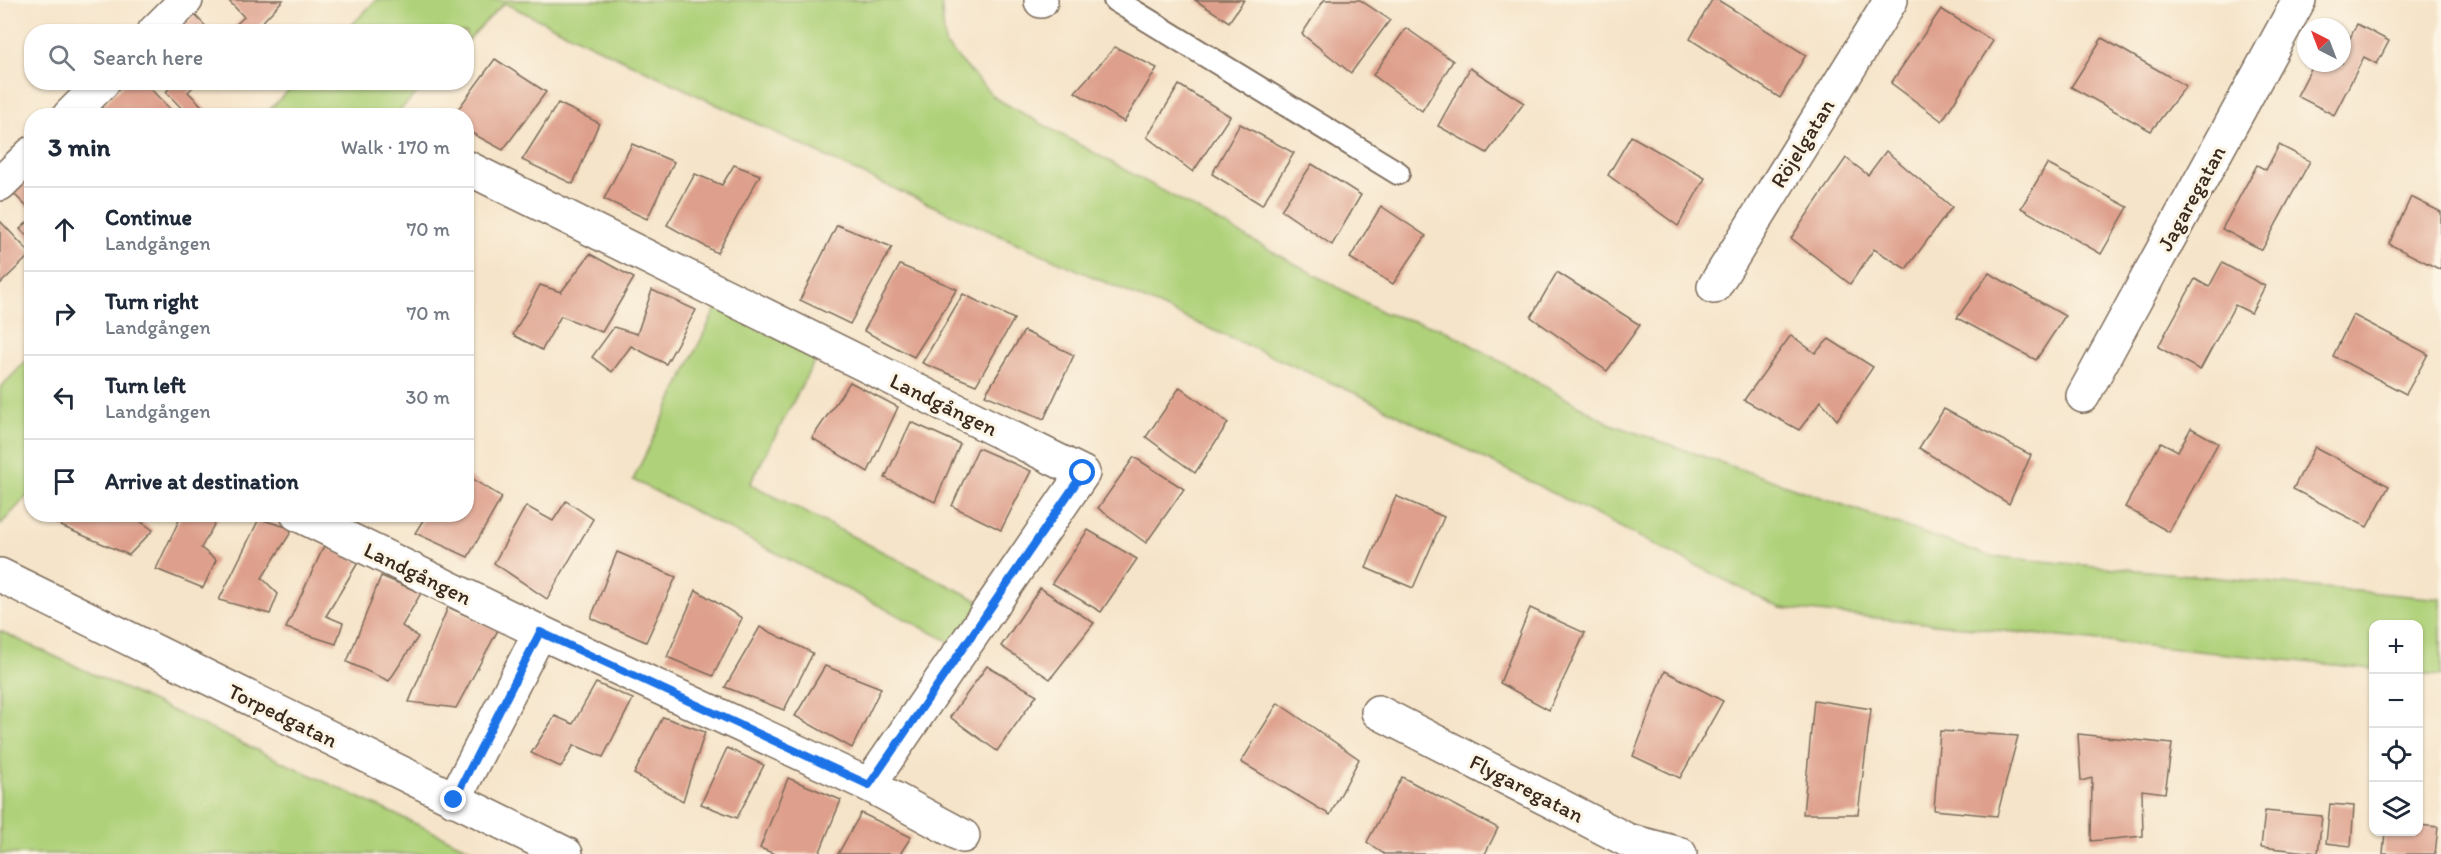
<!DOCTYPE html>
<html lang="en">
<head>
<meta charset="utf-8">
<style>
	body { margin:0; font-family:Itim,sans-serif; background:#f6f6f7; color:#1f2937 }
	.controls { position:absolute; right:18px; bottom:18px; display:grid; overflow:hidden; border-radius:12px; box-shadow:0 2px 4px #0004 }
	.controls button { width:54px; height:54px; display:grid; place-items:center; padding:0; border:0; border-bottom:2px solid #e0e1e3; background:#fff; color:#1f2937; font:30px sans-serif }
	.compass { position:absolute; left:2297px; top:18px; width:54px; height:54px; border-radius:50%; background:#fff; box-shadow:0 2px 4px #0004; rotate:318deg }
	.stop { position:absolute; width:18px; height:18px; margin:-14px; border:4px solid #1a73e8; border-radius:50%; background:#fff }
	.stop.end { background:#1a73e8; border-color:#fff; box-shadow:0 2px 6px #0008 }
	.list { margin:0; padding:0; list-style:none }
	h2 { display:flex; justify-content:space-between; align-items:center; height:78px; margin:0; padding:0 24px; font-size:26px }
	h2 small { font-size:20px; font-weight:400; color:#747a83 }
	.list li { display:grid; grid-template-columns:39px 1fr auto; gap:18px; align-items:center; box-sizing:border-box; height:84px; padding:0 24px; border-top:2px solid #e0e1e3 }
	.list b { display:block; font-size:22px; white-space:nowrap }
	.list p { margin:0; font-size:20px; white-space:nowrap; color:#747a83 }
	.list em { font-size:20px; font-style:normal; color:#747a83 }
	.icon { flex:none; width:33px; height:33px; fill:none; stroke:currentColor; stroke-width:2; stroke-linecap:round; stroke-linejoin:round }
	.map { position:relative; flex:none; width:2441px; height:854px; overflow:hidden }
	.search { position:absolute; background:#fff; box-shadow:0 2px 4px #0004; left:24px; top:24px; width:450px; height:66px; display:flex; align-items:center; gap:15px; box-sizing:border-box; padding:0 21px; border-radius:24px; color:#747a83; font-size:22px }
	.panel { position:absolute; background:#fff; box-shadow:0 2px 4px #0004; left:24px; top:108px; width:450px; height:414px; border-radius:24px }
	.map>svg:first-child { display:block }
	.green { fill:#afd179; stroke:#757e4c; stroke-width:1.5 }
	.building { fill:#dea08c }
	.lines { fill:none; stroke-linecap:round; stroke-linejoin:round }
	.service-casing { stroke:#7c6b5a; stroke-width:26 }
	.minor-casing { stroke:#7c6b5a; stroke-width:36 }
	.service { stroke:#fff; stroke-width:22 }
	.minor { stroke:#fff; stroke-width:33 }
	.route { stroke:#1a73e8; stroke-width:8 }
	.labels { text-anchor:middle; stroke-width:6; stroke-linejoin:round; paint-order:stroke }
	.street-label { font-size:22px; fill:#3b2a1e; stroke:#fcf5e5 }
</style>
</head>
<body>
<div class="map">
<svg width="2441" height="854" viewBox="0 0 2441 854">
	<rect width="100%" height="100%" fill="#fcf5e5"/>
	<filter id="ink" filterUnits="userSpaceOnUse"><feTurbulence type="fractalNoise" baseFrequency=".0167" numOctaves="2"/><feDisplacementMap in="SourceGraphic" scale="12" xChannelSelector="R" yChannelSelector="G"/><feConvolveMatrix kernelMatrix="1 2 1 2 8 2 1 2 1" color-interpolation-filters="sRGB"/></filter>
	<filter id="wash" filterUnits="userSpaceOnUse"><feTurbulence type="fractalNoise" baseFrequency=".008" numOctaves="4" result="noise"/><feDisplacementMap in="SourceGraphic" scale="24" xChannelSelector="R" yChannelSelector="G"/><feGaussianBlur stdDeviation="1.35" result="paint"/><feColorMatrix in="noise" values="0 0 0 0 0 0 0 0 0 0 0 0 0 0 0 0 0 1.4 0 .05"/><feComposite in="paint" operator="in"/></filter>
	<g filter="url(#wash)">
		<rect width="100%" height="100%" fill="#f5e4c9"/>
		<g class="green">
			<path d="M376,0H941L945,44L995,98L1384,313L1443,329L1611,424L1989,556L2441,599V676L2419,674L2418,624H2374L2373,669L1780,608L1359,395L877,181L504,3L467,41L466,32L346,31Z"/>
			<path d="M296,83V82L427,83L395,115H264Z"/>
			<path d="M723,294L824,343L750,484L987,605L960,647L633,480Z"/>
			<path d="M31,356V492L0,525V388Z"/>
			<path d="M0,631L481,854H0Z"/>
		</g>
		<g id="blocks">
			<g class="building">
				<path d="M228,0H283L253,32H228L244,17Z"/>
				<path d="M1195,0H1244L1229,22Z"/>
				<path d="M1324,0H1360L1390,20L1351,73L1302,34Z"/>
				<path d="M1712,0H1718L1806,55L1780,98L1690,39Z"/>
				<path d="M1941,9L1993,41L1942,121L1891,83Z"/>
				<path d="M194,14L211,32H177Z"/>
				<path d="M2357,24L2389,41L2377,64L2364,57L2334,115L2297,96L2314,63H2342V41L2347,44Z"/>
				<path d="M1406,28L1453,61L1422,111L1373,75Z"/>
				<path d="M2102,38L2186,86L2151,131L2071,87Z"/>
				<path d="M1115,47L1157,68L1124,122L1075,92Z"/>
				<path d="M495,59L546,92L503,150L466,130V116H453Z"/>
				<path d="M1470,68L1524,103L1487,153L1438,126Z"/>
				<path d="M126,82H144L171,110L166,116H101L97,111Z"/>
				<path d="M175,82H198L188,92L207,111L202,116H189L166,92Z"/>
				<path d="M1179,85L1230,116L1193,172L1147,137Z"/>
				<path d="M558,103L599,123L573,184L522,160Z"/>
				<path d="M1240,124L1294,153L1262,205L1212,174Z"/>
				<path d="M1631,136L1705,178L1678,226L1608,175Z"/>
				<path d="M632,144L674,162L647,219L604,199Z"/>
				<path d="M2279,145L2310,161L2262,250L2222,229L2257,165L2266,170Z"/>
				<path d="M1886,151L1952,207L1906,269L1874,249L1850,284L1791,238L1846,158L1868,175Z"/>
				<path d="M1312,164L1361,195L1332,245L1281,210Z"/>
				<path d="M2047,164L2128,207L2101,254L2021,208Z"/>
				<path d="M734,165L760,175L717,253L667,225L695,174L722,185Z"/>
				<path d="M32,168V212L9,189Z"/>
				<path d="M2411,197L2441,212V270L2389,244Z"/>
				<path d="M1381,206L1426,236L1393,284L1350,258Z"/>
				<path d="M32,218V241L20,229Z"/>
				<path d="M0,221L31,254L0,284Z"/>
				<path d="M837,225L892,247L850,324L800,300Z"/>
				<path d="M590,254L634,278L602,332L561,316L542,350L513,335L540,285L561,292Z"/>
				<path d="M2222,263L2265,286L2251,313L2235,305L2200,370L2158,347L2195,279L2209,287Z"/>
				<path d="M900,265L957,289L914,357L864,331Z"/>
				<path d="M1557,272L1640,325L1607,371L1531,317Z"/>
				<path d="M1989,273L2065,316L2036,360L1957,318Z"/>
				<path d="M652,290L696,310L666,364L631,346L612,372L592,357L614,327L637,334Z"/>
				<path d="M963,294L1014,319L976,385L922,363Z"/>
				<path d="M2353,315L2428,354L2406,394L2333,356Z"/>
				<path d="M1024,331L1074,355L1044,419L985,395Z"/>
				<path d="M1791,335L1815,353L1829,339L1873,367L1837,420L1821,401L1799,430L1744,400Z"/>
				<path d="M850,382L898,407L868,472L812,438Z"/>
				<path d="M1180,387L1228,423L1195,473L1146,437Z"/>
				<path d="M1944,409L2031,455L2009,504L1919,448Z"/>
				<path d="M911,422L960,444L935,502L885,478Z"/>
				<path d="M2191,428L2218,443L2169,532L2125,507L2161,442L2178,451Z"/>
				<path d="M2315,447L2389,486L2367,527L2293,489Z"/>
				<path d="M978,448L1031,471L1001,530L952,506Z"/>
				<path d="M1134,457L1184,489L1146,543L1098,508Z"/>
				<path d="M466,475L502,497L468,557L415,533L427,514H466Z"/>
				<path d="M1396,496L1444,517L1413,588L1366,568Z"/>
				<path d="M566,501L593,519L547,599L494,563L526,506L553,521Z"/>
				<path d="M67,514H139L137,519L153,530L129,555L61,526Z"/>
				<path d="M182,514H220L201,548L216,560L203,588L156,569Z"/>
				<path d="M259,519L293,529L262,578L278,594L270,614L219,600Z"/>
				<path d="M1088,530L1137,559L1101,612L1052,583Z"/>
				<path d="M324,546L359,561L326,616L343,623L336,644L286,628Z"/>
				<path d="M617,552L676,577L646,642L591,618Z"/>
				<path d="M381,576L421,593L402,626L418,637L389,681L347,662Z"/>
				<path d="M1040,588L1094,623L1050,679L1001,646Z"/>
				<path d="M696,590L742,618L713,676L667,657Z"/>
				<path d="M448,607L498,630L456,708L409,702Z"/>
				<path d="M1530,608L1585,633L1549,710L1500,683Z"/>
				<path d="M760,627L813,653L784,710L725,687Z"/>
				<path d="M825,666L881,688L852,748L795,716Z"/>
				<path d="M987,666L1037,695L997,751L950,717Z"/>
				<path d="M1665,671L1723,701L1680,778L1633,756Z"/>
				<path d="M596,683L633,699L603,757L574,745L561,767L531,753L555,716L573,724Z"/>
				<path d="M1814,700L1871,709L1858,814H1803Z"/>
				<path d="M1278,703L1359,759L1330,815L1241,762Z"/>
				<path d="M663,717L705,732L683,801L634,774Z"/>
				<path d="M1940,731L2018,736L1997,816L1934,810Z"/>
				<path d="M2078,734L2172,744L2165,793L2142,790L2143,836L2091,841L2092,778L2081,781Z"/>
				<path d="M727,748L764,765L737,818L701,804Z"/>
				<path d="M1402,777L1498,828L1485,854H1384L1367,842Z"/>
				<path d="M788,778L841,800L819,854H775L760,848Z"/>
				<path d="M2330,804L2354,806L2351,846L2326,843Z"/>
				<path d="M2265,811L2322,816L2318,853L2261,847Z"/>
				<path d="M861,813L911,837L900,854H838Z"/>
				<path d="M2418,825L2438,827L2435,854H2383L2385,832H2418Z"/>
			</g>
		</g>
	</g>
	<g filter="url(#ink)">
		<use href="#blocks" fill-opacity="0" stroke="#7c6b5a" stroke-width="1.5"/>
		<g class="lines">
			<defs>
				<path id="service" d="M1115,0L1398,173"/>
				<g id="minor">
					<path d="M1041,1V0"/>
					<path d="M154,32L186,0"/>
					<path d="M69,116L103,82"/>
					<path d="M0,184L32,153"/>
					<path d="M1714,287L1891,0"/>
					<path d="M2083,396L2299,0"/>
					<path d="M297,514L540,632L869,785L1083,473L466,167"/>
					<path d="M0,575L566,854"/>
					<path d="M1378,712L1627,840L1680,854"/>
					<path d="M869,785L963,836"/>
					<path d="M454,800L540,632"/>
				</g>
			</defs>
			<use href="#service" class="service-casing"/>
			<use href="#minor" class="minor-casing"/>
			<use href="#service" class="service"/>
			<use href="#minor" class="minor"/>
		</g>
	</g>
	<g class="lines" filter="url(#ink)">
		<path class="route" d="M454,800L540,632L869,785L1083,473"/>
	</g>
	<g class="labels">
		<g class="street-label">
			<text transform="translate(1802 143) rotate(-58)" y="8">Röjelgatan</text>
			<text transform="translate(2191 198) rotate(-61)" y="8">Jagaregatan</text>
			<text transform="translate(944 404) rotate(26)" y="8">Landgången</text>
			<text transform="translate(418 573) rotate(26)" y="8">Landgången</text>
			<text transform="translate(283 715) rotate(26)" y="8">Torpedgatan</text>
			<text transform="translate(1527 788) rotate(27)" y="8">Flygaregatan</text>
		</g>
	</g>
</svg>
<div class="controls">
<button>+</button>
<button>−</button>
<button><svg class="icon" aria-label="locate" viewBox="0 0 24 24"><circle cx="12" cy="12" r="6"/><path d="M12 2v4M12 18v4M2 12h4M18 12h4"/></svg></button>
<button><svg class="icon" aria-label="layers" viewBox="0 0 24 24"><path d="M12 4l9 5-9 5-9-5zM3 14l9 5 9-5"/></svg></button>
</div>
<svg class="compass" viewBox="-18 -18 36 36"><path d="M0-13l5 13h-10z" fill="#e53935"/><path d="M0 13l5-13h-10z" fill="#747a83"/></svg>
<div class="stop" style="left:1083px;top:473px"></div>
<div class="stop end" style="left:454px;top:800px"></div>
<div class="search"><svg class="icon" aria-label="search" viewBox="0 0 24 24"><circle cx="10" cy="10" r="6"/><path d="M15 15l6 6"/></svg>Search here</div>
<section class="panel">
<h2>3 min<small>Walk · 170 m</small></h2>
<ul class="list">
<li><svg class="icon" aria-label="ahead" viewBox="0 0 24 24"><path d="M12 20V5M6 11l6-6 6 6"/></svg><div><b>Continue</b><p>Landgången</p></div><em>70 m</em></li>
<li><svg class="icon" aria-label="right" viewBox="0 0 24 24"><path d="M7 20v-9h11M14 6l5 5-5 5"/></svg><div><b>Turn right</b><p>Landgången</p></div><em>70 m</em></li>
<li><svg class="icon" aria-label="left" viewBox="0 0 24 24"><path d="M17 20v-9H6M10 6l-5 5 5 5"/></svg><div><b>Turn left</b><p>Landgången</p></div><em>30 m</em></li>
<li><svg class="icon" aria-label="arrive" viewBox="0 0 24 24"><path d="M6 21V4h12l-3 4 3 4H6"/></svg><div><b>Arrive at destination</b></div></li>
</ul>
</section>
</div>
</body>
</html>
